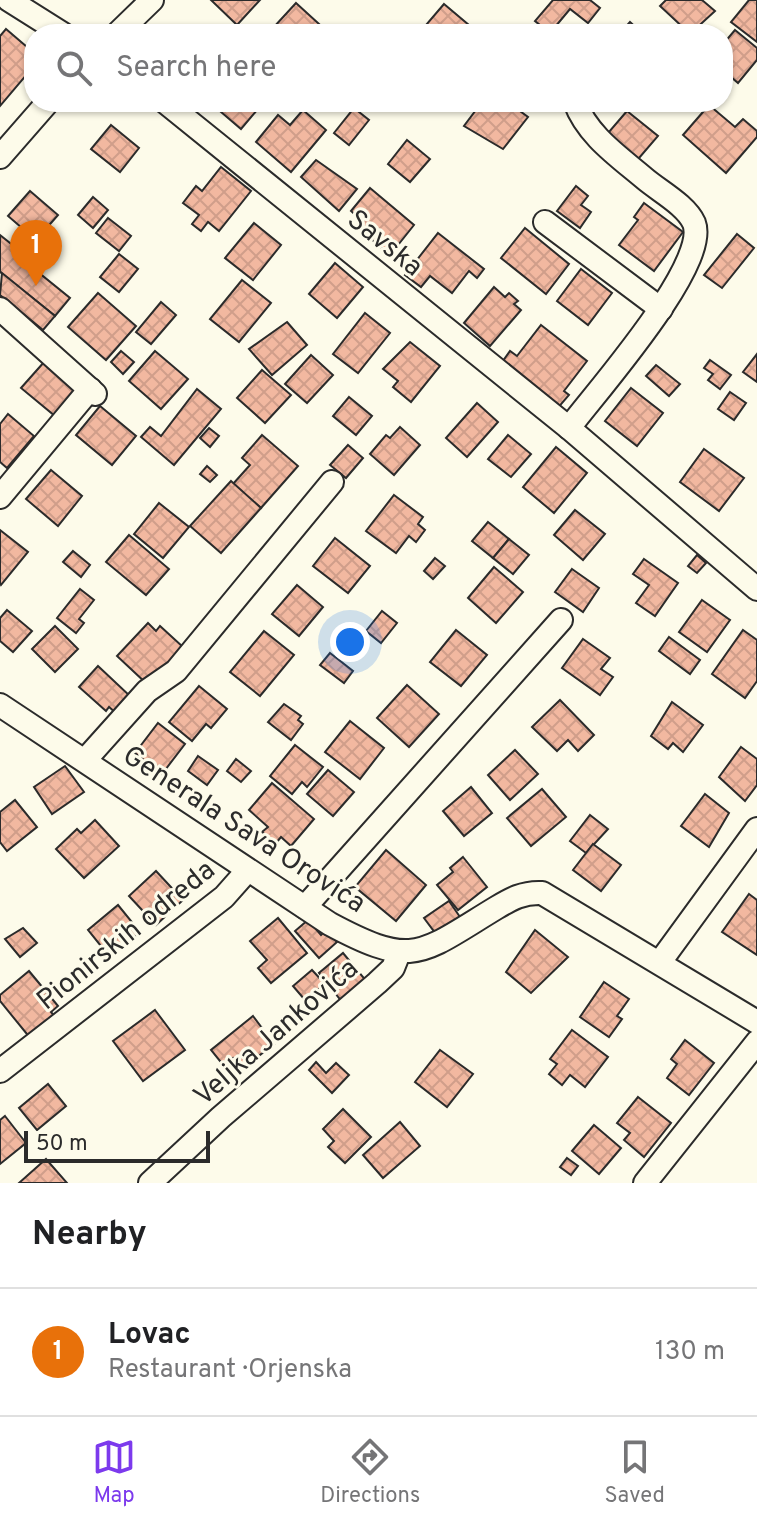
<!DOCTYPE html>
<html lang="en">
<head>
<meta charset="utf-8">
<style>
	body { margin:0; font-family:Overpass,sans-serif; background:#f6f6f6; color:#202124 }
	.scale { position:absolute; left:24px; bottom:20px; width:186px; box-sizing:border-box; padding-left:8px; border:4px solid #2b2b2b; border-top:0; font-size:22px; line-height:28px; white-space:nowrap; color:#2b2b2b; -webkit-text-stroke:6px #fdfbea; paint-order:stroke }
	.you { position:absolute; left:350px; top:642px; width:28px; height:28px; margin:-20px; border:6px solid #fff; border-radius:50%; background:#1a73e8; box-shadow:0 0 0 12px #1a73e833 }
	.badge { display:grid; place-items:center; width:52px; height:52px; border-radius:50%; background:#7c3aed; color:#fff; font-size:26px; font-weight:700 }
	.pin { position:absolute; translate:-50% -66px; filter:drop-shadow(0 2px 4px #0008) }
	.pin::after { content:''; position:absolute; top:42px; width:28px; height:24px; background:inherit; clip-path:polygon(0 0,100% 0,50% 100%) }
	.list { margin:0; padding:0; list-style:none }
	h2 { display:flex; justify-content:space-between; align-items:center; height:104px; margin:0; padding:0 32px; font-size:34px }
	h2 small { font-size:26px; font-weight:400; color:#757577 }
	.list li { display:grid; grid-template-columns:52px 1fr auto; gap:24px; align-items:center; box-sizing:border-box; height:128px; padding:0 32px; border-top:2px solid #e0e0e0 }
	.list b { display:block; font-size:30px; white-space:nowrap }
	.list p { margin:0; font-size:26px; white-space:nowrap; color:#757577 }
	.list em { font-size:26px; font-style:normal; color:#757577 }
	.icon { flex:none; width:44px; height:44px; fill:none; stroke:currentColor; stroke-width:2; stroke-linecap:round; stroke-linejoin:round }
	.map { position:relative; flex:none; width:757px; height:1183px; overflow:hidden }
	.search { position:absolute; background:#fff; box-shadow:0 2px 6px #0004; left:24px; right:24px; top:24px; height:88px; display:flex; align-items:center; gap:20px; box-sizing:border-box; padding:0 28px; border-radius:32px; color:#757577; font-size:30px }
	.sheet { height:232px; background:#fff }
	nav { display:flex; justify-content:space-around; align-items:center; box-sizing:border-box; height:112px; border-top:2px solid #e0e0e0; background:#fff; font-size:22px; color:#757577 }
	nav a { display:grid; justify-items:center; gap:4px }
	nav .on { color:#7c3aed }
	.map>svg:first-child { display:block }
	.building { fill:url(#building-cross-hatch); stroke:#2b2b2b; stroke-width:2 }
	.lines { fill:none; stroke-linecap:round; stroke-linejoin:round }
	.minor-casing { stroke:#2b2b2b; stroke-width:26 }
	.minor { stroke:#fdfbea; stroke-width:22 }
	.labels { text-anchor:middle; stroke-width:6; stroke-linejoin:round; paint-order:stroke }
	.street-label { font-size:28px; fill:#2b2b2b; stroke:#fdfbea }
</style>
</head>
<body>
<div class="map">
<svg width="757" height="1183" viewBox="0 0 757 1183">
	<defs>
		<pattern id="building-cross-hatch" width="8" height="8" patternUnits="userSpaceOnUse" patternTransform="scale(2)"><rect width="8" height="8" fill="#f2b8a0"/><path d="M0 0l8 8M0 8l8-8" fill="none" stroke="#d09e8a"/></pattern>
	</defs>
	<rect width="100%" height="100%" fill="#fdfbea"/>
	<g class="building">
		<path d="M211,0H260L237,25Z"/>
		<path d="M553,0H590L600,8L588,23L570,9L550,33L535,21Z"/>
		<path d="M666,0H702L715,11L690,34L660,6Z"/>
		<path d="M749,0H757V42L731,22Z"/>
		<path d="M296,3L330,34H279L273,28Z"/>
		<path d="M444,4L476,31L474,34L420,32Z"/>
		<path d="M630,22L643,34L622,31Z"/>
		<path d="M6,29L34,53V66L0,106V36Z"/>
		<path d="M735,30L757,48V60L738,83L723,70V44Z"/>
		<path d="M218,102H261L263,103L241,129L214,106Z"/>
		<path d="M482,102H500L510,110L513,106L528,117L503,149L464,126Z"/>
		<path d="M709,105L735,127L743,119L757,131V137L726,173L683,135Z"/>
		<path d="M354,108L369,120L349,145L334,133Z"/>
		<path d="M303,110L326,130L291,172L256,142L278,115L290,125Z"/>
		<path d="M627,111L658,136L633,165L602,140Z"/>
		<path d="M111,125L139,148L120,172L91,149Z"/>
		<path d="M407,140L430,159L410,182L388,164Z"/>
		<path d="M316,160L357,189L339,211L301,177Z"/>
		<path d="M221,167L251,191L219,231L208,222L201,231L192,224L199,215L183,203L196,186L202,191Z"/>
		<path d="M576,186L588,196L581,205L591,212L580,228L557,211Z"/>
		<path d="M370,188L414,225L390,255L357,227L362,221L351,211Z"/>
		<path d="M30,191L58,215L36,240L8,216Z"/>
		<path d="M93,197L108,210L93,228L78,215Z"/>
		<path d="M644,203L683,232L654,271L619,245L638,220L634,217Z"/>
		<path d="M108,218L131,236L119,251L96,233Z"/>
		<path d="M254,223L281,245L253,280L225,258Z"/>
		<path d="M525,228L569,264L546,294L501,258Z"/>
		<path d="M438,233L484,269L477,278L469,271L452,293L430,276L421,287L405,275Z"/>
		<path d="M737,234L754,248L722,288L704,275Z"/>
		<path d="M0,235L20,251L17,255L70,298L55,316L0,272Z"/>
		<path d="M119,254L138,269L119,292L100,277Z"/>
		<path d="M335,263L363,287L337,318L309,294Z"/>
		<path d="M581,269L612,293L588,325L557,301Z"/>
		<path d="M2,273L55,316L43,330L0,295Z"/>
		<path d="M242,280L271,303L239,342L210,319Z"/>
		<path d="M494,287L505,297L509,293L518,301L514,304L521,310L490,346L464,323Z"/>
		<path d="M98,293L136,326L106,360L68,327Z"/>
		<path d="M161,302L176,315L151,344L136,332Z"/>
		<path d="M365,313L390,333L358,373L333,354Z"/>
		<path d="M287,322L307,345L272,375L249,349Z"/>
		<path d="M541,325L587,361L564,391L569,395L557,409L500,365L510,351L517,356Z"/>
		<path d="M410,342L440,366L411,402L393,387L398,381L383,369Z"/>
		<path d="M121,351L134,362L123,374L111,362Z"/>
		<path d="M155,351L188,379L161,409L129,381Z"/>
		<path d="M757,354V382L743,372Z"/>
		<path d="M311,355L333,375L307,403L285,384Z"/>
		<path d="M710,360L731,375L720,389L708,380L713,374L704,368Z"/>
		<path d="M45,361L78,389L55,416L21,388Z"/>
		<path d="M656,365L680,384L669,396L646,376Z"/>
		<path d="M262,370L291,395L265,423L237,398Z"/>
		<path d="M631,388L663,413L637,446L605,421Z"/>
		<path d="M197,389L221,409L174,465L141,437L150,427L161,436Z"/>
		<path d="M730,392L746,403L734,420L718,409Z"/>
		<path d="M349,397L372,416L356,435L333,416Z"/>
		<path d="M477,403L498,422L467,457L446,438Z"/>
		<path d="M100,406L136,436L112,465L76,435Z"/>
		<path d="M8,414L34,436L7,468L0,462V424Z"/>
		<path d="M400,427L420,445L394,475L370,454L386,435L390,438Z"/>
		<path d="M209,428L219,436L210,447L200,438Z"/>
		<path d="M262,435L298,466L261,508L233,484L250,465L242,458Z"/>
		<path d="M508,435L531,454L511,477L488,459Z"/>
		<path d="M348,445L363,458L346,478L330,465Z"/>
		<path d="M556,447L587,473L554,513L523,487Z"/>
		<path d="M704,449L744,478L719,511L680,482Z"/>
		<path d="M207,466L217,475L210,482L200,474Z"/>
		<path d="M51,470L82,496L58,526L26,499Z"/>
		<path d="M231,481L261,508L221,553L190,526Z"/>
		<path d="M394,495L423,517L418,524L425,530L416,542L409,536L396,553L366,531Z"/>
		<path d="M159,503L189,527L163,558L134,534Z"/>
		<path d="M575,510L605,534L583,560L554,535Z"/>
		<path d="M488,522L509,539L493,558L472,541Z"/>
		<path d="M0,530L28,552L1,585L0,583Z"/>
		<path d="M129,535L169,569L146,595L106,562Z"/>
		<path d="M335,538L370,566L348,593L313,566Z"/>
		<path d="M509,539L529,555L513,574L493,558Z"/>
		<path d="M73,551L90,565L81,577L63,562Z"/>
		<path d="M697,555L706,563L697,573L688,566Z"/>
		<path d="M435,558L445,566L433,579L424,571Z"/>
		<path d="M644,559L678,583L655,616L636,603L649,585L633,574Z"/>
		<path d="M494,567L523,592L496,623L468,598Z"/>
		<path d="M572,569L599,588L583,612L555,592Z"/>
		<path d="M297,585L323,607L299,636L272,614Z"/>
		<path d="M80,589L94,600L79,619L84,623L76,633L57,618Z"/>
		<path d="M702,600L730,620L707,652L679,632Z"/>
		<path d="M7,610L32,631L13,652L0,641V618Z"/>
		<path d="M382,611L397,623L381,643L366,631Z"/>
		<path d="M148,623L156,631L160,626L183,647L147,684L117,656Z"/>
		<path d="M55,626L78,649L55,672L32,649Z"/>
		<path d="M456,630L487,655L461,686L430,662Z"/>
		<path d="M743,630L757,640V681L745,698L712,674Z"/>
		<path d="M264,631L294,655L260,696L230,672Z"/>
		<path d="M669,637L700,660L690,674L659,651Z"/>
		<path d="M583,639L610,658L601,669L613,677L600,695L562,668Z"/>
		<path d="M330,653L353,671L344,683L320,665Z"/>
		<path d="M98,666L131,697L116,713L109,707L106,711L79,687Z"/>
		<path d="M407,685L439,714L409,747L377,718Z"/>
		<path d="M199,686L227,709L211,728L206,724L192,741L169,722Z"/>
		<path d="M560,700L594,735L578,751L568,740L557,751L532,727Z"/>
		<path d="M672,702L703,725L683,752L673,743L668,749L651,736Z"/>
		<path d="M284,704L301,716L298,720L303,724L291,740L268,722Z"/>
		<path d="M350,721L384,748L360,779L325,752Z"/>
		<path d="M158,723L185,744L162,774L135,753Z"/>
		<path d="M295,745L323,767L307,787L302,782L292,794L270,776Z"/>
		<path d="M741,747L757,759V785L745,801L719,777Z"/>
		<path d="M515,750L538,774L510,800L488,775Z"/>
		<path d="M198,756L218,770L207,785L188,771Z"/>
		<path d="M236,759L251,771L241,782L227,771Z"/>
		<path d="M65,766L84,792L52,814L34,787Z"/>
		<path d="M328,770L354,792L333,816L307,794Z"/>
		<path d="M272,783L314,819L291,846L281,837L276,843L262,832L268,827L249,810Z"/>
		<path d="M471,787L492,813L464,836L443,811Z"/>
		<path d="M542,789L566,817L531,846L507,818Z"/>
		<path d="M705,794L729,813L709,847L681,826Z"/>
		<path d="M15,800L37,827L7,851L0,842V812Z"/>
		<path d="M590,815L608,829L586,853L570,841Z"/>
		<path d="M95,820L119,846L84,878L56,849L77,829L81,833Z"/>
		<path d="M593,844L621,865L601,891L573,870Z"/>
		<path d="M386,850L426,885L396,921L355,887Z"/>
		<path d="M463,857L487,887L458,910L437,885L453,872L450,868Z"/>
		<path d="M156,871L183,900L156,925L129,896Z"/>
		<path d="M749,894L757,900V955L722,932Z"/>
		<path d="M449,901L460,917L436,934L424,918Z"/>
		<path d="M118,905L140,932L109,956L88,930Z"/>
		<path d="M278,918L307,953L271,983L258,968L267,960L250,941Z"/>
		<path d="M308,920L321,935L326,930L337,942L319,958L295,931Z"/>
		<path d="M23,928L37,943L20,957L5,939Z"/>
		<path d="M535,930L568,957L531,993L506,972Z"/>
		<path d="M343,953L368,983L343,1003L319,973Z"/>
		<path d="M312,970L325,984L305,1000L293,986Z"/>
		<path d="M29,971L58,1006L51,1012L57,1019L31,1039L0,1001V995Z"/>
		<path d="M604,982L629,999L617,1016L622,1019L609,1037L580,1017Z"/>
		<path d="M155,1010L185,1050L143,1081L113,1041Z"/>
		<path d="M253,1016L274,1044L242,1069L233,1058L224,1066L211,1050Z"/>
		<path d="M572,1030L608,1057L585,1087L570,1075L562,1085L549,1074L557,1064L550,1059Z"/>
		<path d="M685,1040L714,1063L689,1095L667,1078L677,1064L671,1059Z"/>
		<path d="M440,1050L473,1074L447,1107L415,1082Z"/>
		<path d="M316,1062L326,1073L336,1063L349,1075L332,1093L309,1070Z"/>
		<path d="M48,1084L66,1106L37,1130L19,1108Z"/>
		<path d="M638,1097L671,1123L644,1157L624,1140L630,1133L617,1123Z"/>
		<path d="M343,1109L371,1137L345,1163L328,1147L334,1141L323,1129Z"/>
		<path d="M5,1116L26,1143L0,1164V1120Z"/>
		<path d="M400,1122L420,1146L383,1178L363,1155Z"/>
		<path d="M594,1125L621,1148L599,1174L572,1151Z"/>
		<path d="M567,1158L578,1166L571,1175L560,1167Z"/>
		<path d="M46,1159L67,1183H19Z"/>
	</g>
	<g class="lines">
		<defs>
			<g id="minor">
				<path d="M9,0L63,34"/>
				<path d="M117,34L152,0"/>
				<path d="M165,102L569,428L757,589"/>
				<path d="M0,157L48,102"/>
				<path d="M545,222L661,309"/>
				<path d="M0,309L95,394"/>
				<path d="M569,428C596,392 710,264 694,223C686,205 659,191 644,178C618,156 587,135 575,102"/>
				<path d="M0,497L90,389"/>
				<path d="M0,705L330,924C414,969 420,954 496,908C511,899 523,892 542,893L757,1022"/>
				<path d="M86,759L147,691L176,671L332,482"/>
				<path d="M305,907L561,620"/>
				<path d="M660,962L757,829"/>
				<path d="M0,1071L224,897L247,871"/>
				<path d="M150,1183L221,1117L377,983L393,968L399,953"/>
				<path d="M645,1183L757,1042"/>
			</g>
		</defs>
		<use href="#minor" class="minor-casing"/>
		<use href="#minor" class="minor"/>
	</g>
	<g class="labels">
		<g class="street-label">
			<text transform="translate(386 242) rotate(39)" y="10">Savska</text>
			<text transform="translate(245 828) rotate(33)" y="10">Generala Sava Orovića</text>
			<text transform="translate(125 934) rotate(-39)" y="10">Pionirskih odreda</text>
			<text transform="translate(275 1031) rotate(-41)" y="10">Veljka Jankovića</text>
		</g>
	</g>
</svg>
<div class="scale">50 m</div>
<div class="you"></div>
<div class="pin badge" style="left:36px;top:286px;background:#e8710a">1</div>
<div class="search"><svg class="icon" aria-label="search" viewBox="0 0 24 24"><circle cx="10" cy="10" r="6"/><path d="M15 15l6 6"/></svg>Search here</div>
</div>
<section class="sheet">
<h2>Nearby<small></small></h2>
<ul class="list">
<li><span class="badge" style="background:#e8710a">1</span><div><b>Lovac</b><p>Restaurant · Orjenska</p></div><em>130 m</em></li>
</ul>
</section>
<nav>
<a class="on"><svg class="icon" aria-label="map" viewBox="0 0 24 24"><path d="M3 6l6-2 6 2 6-2v14l-6 2-6-2-6 2zM9 4v14M15 6v14"/></svg>Map</a>
<a><svg class="icon" aria-label="directions" viewBox="0 0 24 24"><path d="M12 3l9 9-9 9-9-9zM9 14v-3h6M13 9l2 2-2 2"/></svg>Directions</a>
<a><svg class="icon" aria-label="saved" viewBox="0 0 24 24"><path d="M7 4h10v16l-5-4-5 4z"/></svg>Saved</a>
</nav>
</body>
</html>
